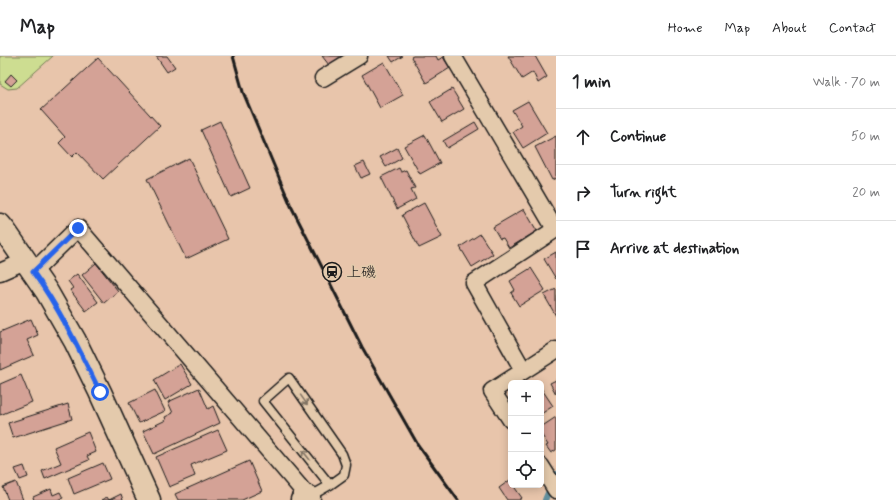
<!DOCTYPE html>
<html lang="en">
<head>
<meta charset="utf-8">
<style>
	body { margin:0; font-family:Mynerve,"Klee One",sans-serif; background:#f2f2f2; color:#202124 }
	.controls { position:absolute; right:12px; bottom:12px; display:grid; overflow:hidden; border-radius:6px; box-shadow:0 2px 10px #0003 }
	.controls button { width:36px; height:36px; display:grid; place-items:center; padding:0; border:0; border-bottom:1px solid #e0e0e0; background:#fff; color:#202124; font:20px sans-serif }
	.stop { position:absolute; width:12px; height:12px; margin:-9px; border:3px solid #2563eb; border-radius:50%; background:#fff }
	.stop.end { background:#2563eb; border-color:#fff; box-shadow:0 1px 4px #0008 }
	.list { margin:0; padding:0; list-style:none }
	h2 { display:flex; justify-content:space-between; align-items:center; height:52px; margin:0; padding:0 16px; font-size:17px }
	h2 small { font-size:13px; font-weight:400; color:#757577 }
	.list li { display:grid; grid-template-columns:26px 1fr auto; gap:12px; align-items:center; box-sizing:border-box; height:56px; padding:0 16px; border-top:1px solid #e0e0e0 }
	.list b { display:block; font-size:15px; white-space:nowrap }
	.list em { font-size:13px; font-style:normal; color:#757577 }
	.icon { flex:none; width:22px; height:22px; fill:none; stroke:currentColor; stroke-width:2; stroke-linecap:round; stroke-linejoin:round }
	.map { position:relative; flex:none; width:556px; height:444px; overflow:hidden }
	header { display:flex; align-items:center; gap:24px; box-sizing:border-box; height:56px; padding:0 20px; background:#fff; border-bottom:1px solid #e0e0e0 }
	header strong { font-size:19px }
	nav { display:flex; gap:22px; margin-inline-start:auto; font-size:14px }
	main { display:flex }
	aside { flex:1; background:#fff }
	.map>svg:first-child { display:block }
	.green { fill:#cddd91; stroke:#747c56 }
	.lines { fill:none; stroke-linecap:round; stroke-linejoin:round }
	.stream { stroke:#628f9c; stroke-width:6 }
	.building { fill:#d4a296; stroke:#1c1c1c }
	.lane-casing { stroke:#1c1c1c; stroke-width:11 }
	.street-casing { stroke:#1c1c1c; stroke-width:19 }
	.secondary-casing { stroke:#1c1c1c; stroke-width:25 }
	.lane { stroke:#e4caac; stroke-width:8 }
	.street { stroke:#e4caac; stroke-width:16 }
	.secondary { stroke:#e4caac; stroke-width:22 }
	.rail { stroke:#1c1c1c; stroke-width:3 }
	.oneway { stroke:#807364 }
	.route { stroke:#2563eb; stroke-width:5 }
	.labels { text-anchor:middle; stroke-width:3.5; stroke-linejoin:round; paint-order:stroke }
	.poi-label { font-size:15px; fill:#1c1c1c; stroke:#e4caac; text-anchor:start }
</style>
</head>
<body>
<header>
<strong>Map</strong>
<nav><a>Home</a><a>Map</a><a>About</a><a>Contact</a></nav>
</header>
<main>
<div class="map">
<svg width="556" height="444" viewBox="0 0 556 444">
	<rect width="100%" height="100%" fill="#e8c5ab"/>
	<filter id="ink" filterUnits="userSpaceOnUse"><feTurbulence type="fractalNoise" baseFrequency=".025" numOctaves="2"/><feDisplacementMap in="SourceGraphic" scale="8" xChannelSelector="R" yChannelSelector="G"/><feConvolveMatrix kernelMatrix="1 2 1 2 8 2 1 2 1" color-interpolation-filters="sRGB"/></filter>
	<g filter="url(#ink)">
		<path class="green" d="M0,0H53L17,32L8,33L0,28Z"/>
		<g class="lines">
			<path class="stream" d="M545,444L556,418"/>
		</g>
		<g class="building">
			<path d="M156,0H167L175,11L167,16Z"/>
			<path d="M322,0H342L329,9Z"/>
			<path d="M389,0H403L393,6Z"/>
			<path d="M413,0H436L438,4L443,1L450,12L426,27L411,1Z"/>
			<path d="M508,0H535L547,21L538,27L533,16L522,23Z"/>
			<path d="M98,2L160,70L103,123L77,96L72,101L59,87L65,81L41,54Z"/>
			<path d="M384,6L403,39L380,52L362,19Z"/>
			<path d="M11,18L17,24L11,30L5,25Z"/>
			<path d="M452,33L464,53L442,66L430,46Z"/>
			<path d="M528,45L547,77L523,92L513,76L522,70L512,54Z"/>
			<path d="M220,65L250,132L231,141L201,74Z"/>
			<path d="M475,66L479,73L447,92L443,85Z"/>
			<path d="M425,79L440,107L420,118L404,90Z"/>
			<path d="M556,80V122L552,124L535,91Z"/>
			<path d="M397,92L402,102L386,111L380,101Z"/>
			<path d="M189,102L228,183L186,203L147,123Z"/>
			<path d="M364,106L370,118L361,122L355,110Z"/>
			<path d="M399,112L401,116L406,114L415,132L411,133L416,143L397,153L381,121Z"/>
			<path d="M424,147L442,181L419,192L402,159Z"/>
			<path d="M524,153L537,175L509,192L503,182L500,183L493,171Z"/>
			<path d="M480,178L493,198L472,211L460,191Z"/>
			<path d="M556,196V223L544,203Z"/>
			<path d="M96,207L118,235L104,247L82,219Z"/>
			<path d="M531,212L545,234L519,250L511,237L515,234L510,225Z"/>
			<path d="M77,218L98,246L86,255L70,234L73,232L68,225Z"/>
			<path d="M556,233V260L544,239Z"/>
			<path d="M31,263L38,279L27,284L34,299L0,314V276Z"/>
			<path d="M180,308L192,328L165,344L154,324Z"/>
			<path d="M21,319L32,346L0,359V328Z"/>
			<path d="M556,324V338L550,327Z"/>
			<path d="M199,332L208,353L213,350L220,367L154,398L143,375L166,364L165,361L173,357L168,346Z"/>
			<path d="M541,332L553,350L541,358Z"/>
			<path d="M155,334L165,355L139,367L129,347Z"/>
			<path d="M68,348L72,363L13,382L8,367Z"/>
			<path d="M556,361V394L551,397L546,390L548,389L541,378V371Z"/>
			<path d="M218,374L227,394L191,409L195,420L169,431L156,401Z"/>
			<path d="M88,376L96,396L87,400L89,404L45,423L42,415L61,407L54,391Z"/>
			<path d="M249,405L262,435L242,444H178L175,438Z"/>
			<path d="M103,407L110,423L74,438L68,422Z"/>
			<path d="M24,410L28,421L20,424L15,413Z"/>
			<path d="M510,424L511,429H513L522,442L519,444H507L499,432Z"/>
			<path d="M16,426L23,444H8L3,431Z"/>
			<path d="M51,433L53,439L60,436L63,442L58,444H34L33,441Z"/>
			<path d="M121,438L123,444H101L107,441L109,444Z"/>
		</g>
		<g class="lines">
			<defs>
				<path id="lane" d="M309,441L330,429L344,419L346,409L342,398L289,322L263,345L330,429"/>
				<g id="street">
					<path d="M453,0L555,173"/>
					<path d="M323,22L359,0"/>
					<path d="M0,216L25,205"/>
					<path d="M33,216L78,172L311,444"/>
					<path d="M523,314L474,227L556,173"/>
					<path d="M511,364L492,335L556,294"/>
					<path d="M541,410L556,434"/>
				</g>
				<g id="secondary">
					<path d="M0,169L5,175L47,236L75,285L100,336L149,444"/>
					<path d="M302,444L309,441"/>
				</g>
			</defs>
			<use href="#lane" class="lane-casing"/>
			<use href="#street" class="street-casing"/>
			<use href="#secondary" class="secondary-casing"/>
			<use href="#lane" class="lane"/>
			<use href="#street" class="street"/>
			<use href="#secondary" class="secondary"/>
			<path class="rail" d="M233,0L243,36L291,150L326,219L362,291L418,389L458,444"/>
		</g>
		<defs><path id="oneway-shaft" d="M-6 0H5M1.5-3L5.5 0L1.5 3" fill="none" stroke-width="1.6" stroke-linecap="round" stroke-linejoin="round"/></defs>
		<g class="oneway">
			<use href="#oneway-shaft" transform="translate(304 344) rotate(55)"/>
			<use href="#oneway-shaft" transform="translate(306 399) rotate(-129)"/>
		</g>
	</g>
	<g class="lines" filter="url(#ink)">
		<path class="route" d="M78,172L33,216C60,253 80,295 100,336"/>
	</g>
	<defs>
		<symbol id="station-ring" viewBox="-11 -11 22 22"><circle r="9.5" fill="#e4caac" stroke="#1c1c1c" stroke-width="1.5"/><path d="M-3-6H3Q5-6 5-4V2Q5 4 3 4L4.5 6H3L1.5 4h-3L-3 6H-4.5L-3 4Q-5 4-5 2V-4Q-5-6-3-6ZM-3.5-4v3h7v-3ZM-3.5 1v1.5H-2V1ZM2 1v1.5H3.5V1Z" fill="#1c1c1c"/></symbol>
	</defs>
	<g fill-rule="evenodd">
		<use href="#station-ring" x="321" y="205" width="22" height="22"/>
	</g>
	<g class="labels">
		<g class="poi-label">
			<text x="346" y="221">上磯</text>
		</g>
	</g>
</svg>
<div class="controls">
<button>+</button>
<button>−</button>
<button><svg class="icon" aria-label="locate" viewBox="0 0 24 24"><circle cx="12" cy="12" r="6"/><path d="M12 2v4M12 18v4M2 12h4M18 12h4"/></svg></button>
</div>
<div class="stop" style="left:100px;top:336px"></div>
<div class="stop end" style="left:78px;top:172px"></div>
</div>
<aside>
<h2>1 min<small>Walk · 70 m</small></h2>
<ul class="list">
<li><svg class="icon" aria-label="ahead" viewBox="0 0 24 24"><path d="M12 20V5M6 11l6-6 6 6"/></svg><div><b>Continue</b></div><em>50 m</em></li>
<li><svg class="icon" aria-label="right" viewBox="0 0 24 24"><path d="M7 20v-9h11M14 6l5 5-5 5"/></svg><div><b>Turn right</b></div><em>20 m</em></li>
<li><svg class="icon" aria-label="arrive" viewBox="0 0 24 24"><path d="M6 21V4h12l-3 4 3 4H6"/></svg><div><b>Arrive at destination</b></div></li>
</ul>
</aside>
</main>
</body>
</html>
